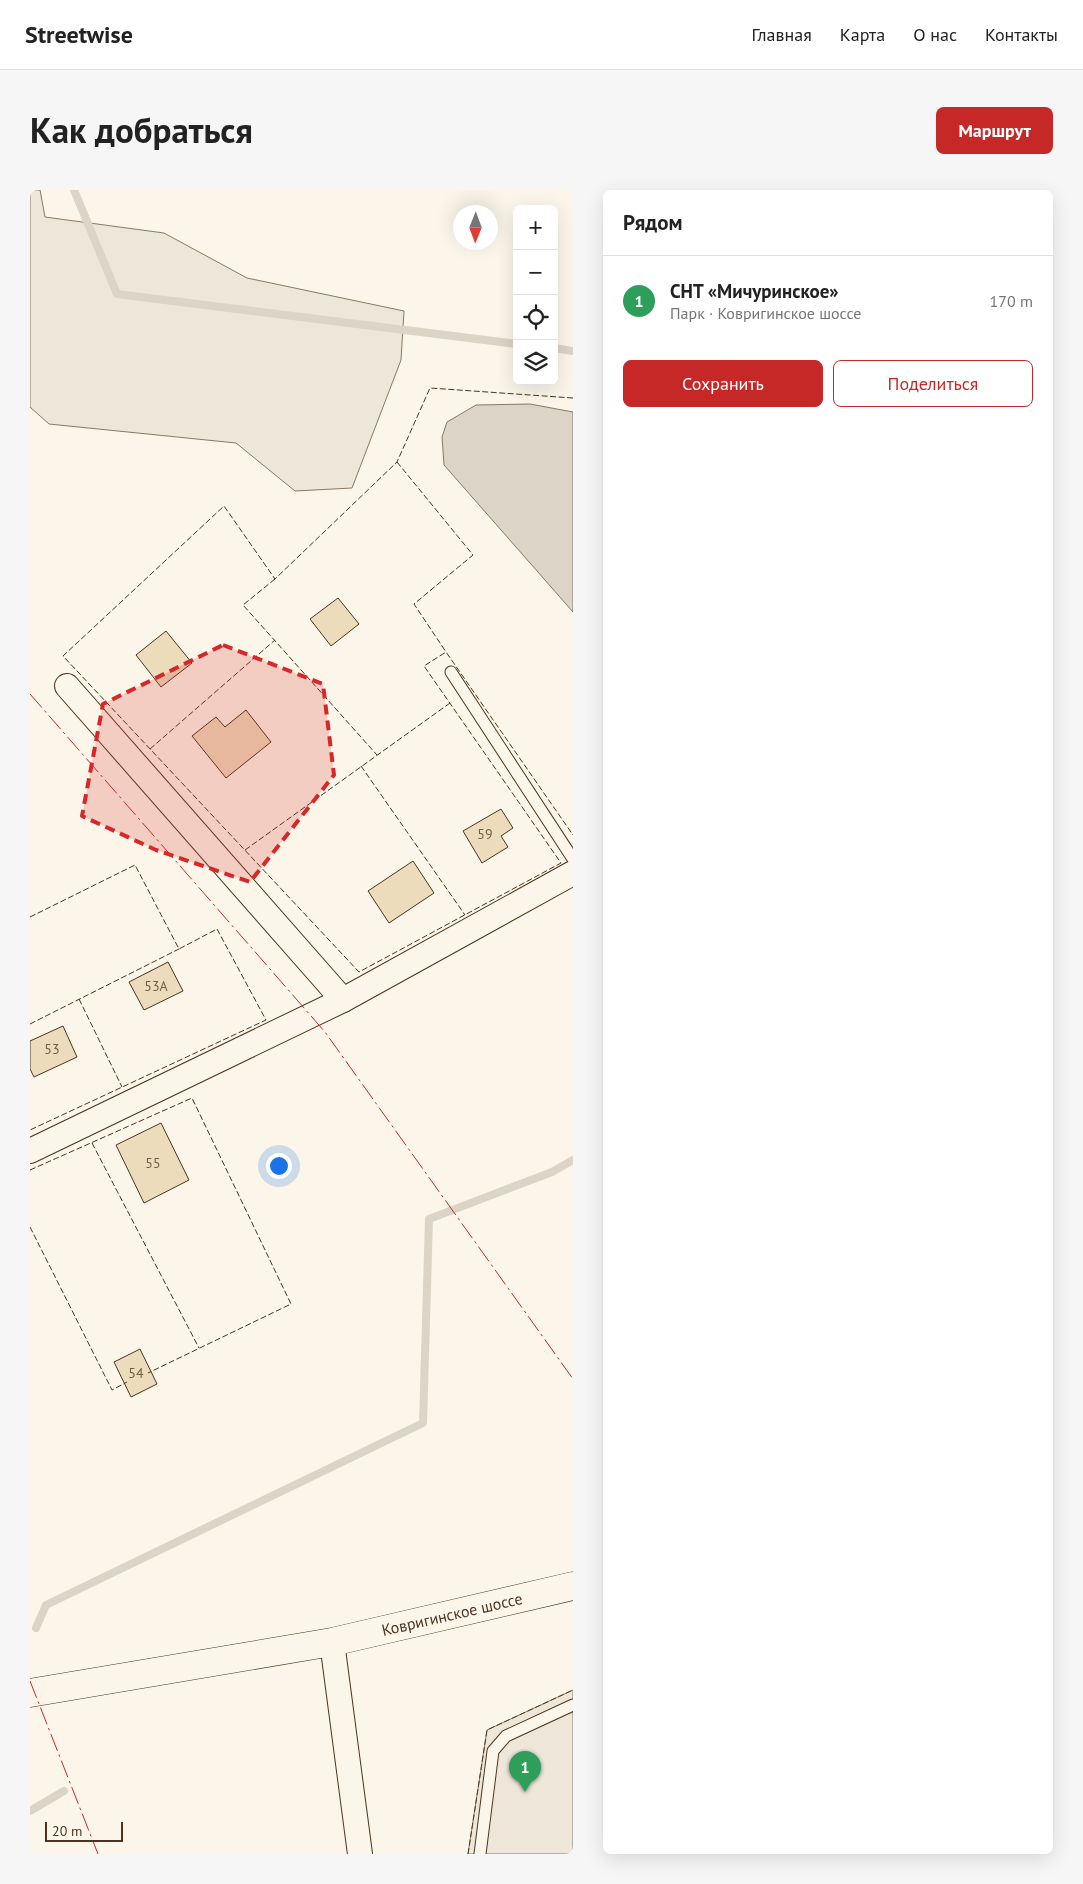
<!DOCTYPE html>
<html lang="ru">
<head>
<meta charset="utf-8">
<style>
	body { margin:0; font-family:"PT Sans",sans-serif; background:#f6f6f6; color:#222 }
	.controls { position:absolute; right:15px; top:15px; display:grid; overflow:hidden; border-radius:8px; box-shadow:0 5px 20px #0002 }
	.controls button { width:45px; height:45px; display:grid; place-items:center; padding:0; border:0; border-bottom:1px solid #e0e0e0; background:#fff; color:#222; font:25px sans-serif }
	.compass { position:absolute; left:423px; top:15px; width:45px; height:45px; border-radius:50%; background:#fff; box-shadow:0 5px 20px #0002; rotate:181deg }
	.scale { position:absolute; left:15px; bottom:12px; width:78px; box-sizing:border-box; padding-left:5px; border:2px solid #4a3520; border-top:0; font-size:14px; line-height:18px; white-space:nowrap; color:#4a3520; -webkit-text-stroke:4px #fbf6e9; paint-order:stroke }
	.you { position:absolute; left:248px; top:975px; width:18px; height:18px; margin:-12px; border:4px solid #fff; border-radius:50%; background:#1a73e8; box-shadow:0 0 0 8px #1a73e833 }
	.badge { display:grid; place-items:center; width:32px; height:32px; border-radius:50%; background:#c62828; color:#fff; font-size:16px; font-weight:700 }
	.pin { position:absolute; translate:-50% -41px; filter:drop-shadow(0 1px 2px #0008) }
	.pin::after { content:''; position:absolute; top:26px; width:18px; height:15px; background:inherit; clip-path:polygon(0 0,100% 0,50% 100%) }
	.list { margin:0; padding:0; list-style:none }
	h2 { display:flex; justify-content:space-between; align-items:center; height:65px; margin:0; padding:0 20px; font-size:21px }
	h2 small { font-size:16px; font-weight:400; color:#767676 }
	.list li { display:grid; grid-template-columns:32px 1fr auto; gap:15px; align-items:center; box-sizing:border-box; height:90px; padding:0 20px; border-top:1px solid #e0e0e0 }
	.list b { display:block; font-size:19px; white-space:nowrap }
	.list p { margin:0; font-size:16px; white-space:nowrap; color:#767676 }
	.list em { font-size:16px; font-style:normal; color:#767676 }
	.actions { display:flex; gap:10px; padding:15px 20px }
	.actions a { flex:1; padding:11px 0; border:1px solid #c62828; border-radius:8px; text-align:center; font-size:18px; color:#c62828 }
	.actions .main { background:#c62828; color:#fff }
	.icon { flex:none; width:28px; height:28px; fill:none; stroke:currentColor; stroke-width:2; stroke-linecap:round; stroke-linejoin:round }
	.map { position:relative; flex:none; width:543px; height:1664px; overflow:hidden; border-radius:8px }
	header { display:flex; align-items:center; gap:30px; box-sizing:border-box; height:70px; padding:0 25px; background:#fff; border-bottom:1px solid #e0e0e0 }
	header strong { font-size:24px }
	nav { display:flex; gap:28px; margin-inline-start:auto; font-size:18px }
	.intro { display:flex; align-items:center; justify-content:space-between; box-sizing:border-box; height:120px; padding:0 30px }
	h1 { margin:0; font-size:35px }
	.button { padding:12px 22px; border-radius:8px; background:#c62828; color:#fff; font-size:18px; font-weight:700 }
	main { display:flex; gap:30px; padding:0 30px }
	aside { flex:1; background:#fff; border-radius:8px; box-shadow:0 5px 20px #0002 }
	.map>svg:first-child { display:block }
	.green { fill:#ede6d9; stroke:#887966 }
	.water { fill:#dcd4c6; stroke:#887966 }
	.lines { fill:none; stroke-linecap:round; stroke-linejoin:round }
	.stream { stroke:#dcd4c6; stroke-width:8 }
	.building { fill:#ecdcbc; stroke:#4a3520 }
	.service-casing { stroke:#4a3520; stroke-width:13 }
	.minor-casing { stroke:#4a3520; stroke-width:26 }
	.primary-casing { stroke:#4a3520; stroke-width:29 }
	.service { stroke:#fbf6e9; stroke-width:11 }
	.minor { stroke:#fbf6e9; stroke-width:24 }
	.primary { stroke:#fbf6e9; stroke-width:28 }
	.fence { stroke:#4a3520; stroke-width:1; stroke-dasharray:6 2.5; stroke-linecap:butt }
	.power { stroke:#c62828; stroke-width:1; stroke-dasharray:18 4 2.5 4; stroke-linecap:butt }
	.marked { fill:#d62828; fill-opacity:0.2; stroke:#d62828; stroke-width:4; stroke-dasharray:10 6; stroke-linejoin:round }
	.labels { text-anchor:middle; stroke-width:4; stroke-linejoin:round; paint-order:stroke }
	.number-label { font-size:14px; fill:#725f47 }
	.street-label { font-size:16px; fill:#4a3520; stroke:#fbf6e9 }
</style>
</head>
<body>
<header>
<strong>Streetwise</strong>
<nav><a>Главная</a><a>Карта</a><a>О нас</a><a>Контакты</a></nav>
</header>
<div class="intro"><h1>Как добраться</h1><a class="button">Маршрут</a></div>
<main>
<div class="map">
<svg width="543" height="1664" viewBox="0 0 543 1664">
	<rect width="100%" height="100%" fill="#fbf6e9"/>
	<g class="green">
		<path d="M0,0H10L15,27L134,43L217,88L374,121L371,170L322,298L265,301L206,253L19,234L0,217Z"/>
		<path d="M543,1500V1664H438L457,1540Z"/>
	</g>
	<path class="water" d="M500,214L543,222V422L414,275L412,247L417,232L446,215Z"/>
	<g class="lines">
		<g class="stream">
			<path d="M44,0L87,104L487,154"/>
			<path d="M524,158L543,161"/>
			<path d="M6,1438L16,1415L393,1233L399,1029L522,982L543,970"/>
			<path d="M0,1621L34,1601"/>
		</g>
	</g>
	<g class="building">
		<path d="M308,408L329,434L301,456L280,429Z"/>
		<path d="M136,441L162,473L131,497L106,465Z"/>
		<path d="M216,520L241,552L196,588L162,546L186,527L195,537Z"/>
		<path d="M471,619L483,638L471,646L478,657L452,673L433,641Z"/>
		<path d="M383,671L404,703L359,733L338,701Z"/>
		<path d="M138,772L153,801L114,820L99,792Z"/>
		<path d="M33,836L47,867L4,887L0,879V851Z"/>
		<path d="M131,933L159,990L114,1013L86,955Z"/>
		<path d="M110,1159L127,1194L101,1207L84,1172Z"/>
	</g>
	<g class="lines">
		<defs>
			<g id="service">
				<path d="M421,482L543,669"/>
				<path d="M450,1664L463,1561L476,1546L543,1515"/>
			</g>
			<g id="minor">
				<path d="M37,496L313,810"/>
				<path d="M0,961L313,810L543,683"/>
				<path d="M302,1452L330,1664"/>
			</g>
			<path id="primary" d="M0,1503L302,1452L543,1396"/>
		</defs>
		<use href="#service" class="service-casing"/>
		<use href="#minor" class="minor-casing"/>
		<use href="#primary" class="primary-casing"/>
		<use href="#service" class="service"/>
		<use href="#minor" class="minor"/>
		<use href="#primary" class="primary"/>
		<g class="fence">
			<path d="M543,208L400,198L367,272L245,389L194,316L33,466L329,782L531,673L394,476L416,462L543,645"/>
			<path d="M367,272L443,365L384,414L416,462"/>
			<path d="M245,389L213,415L347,565"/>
			<path d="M120,559L245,450"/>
			<path d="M331,576L435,725"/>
			<path d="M215,660L420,513"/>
			<path d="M0,727L105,675L149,759L187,739L236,830L0,940"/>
			<path d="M49,809L92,897"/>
			<path d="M0,834L149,759"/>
			<path d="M62,953L169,1158"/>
			<path d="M0,980L162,908L261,1114L118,1183"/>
			<path d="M0,1037L82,1200L97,1192"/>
			<path d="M438,1664L457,1540L543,1500"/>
		</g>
		<g class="power">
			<path d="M0,504L295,842L543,1189"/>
			<path d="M0,1491L68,1664"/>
		</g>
	</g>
	<path class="marked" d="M193,455L293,494L304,585L220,692L126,660L52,626L73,514Z"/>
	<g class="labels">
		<g class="number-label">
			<text x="455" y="649">59</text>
			<text x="126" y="801">53А</text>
			<text x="22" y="864">53</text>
			<text x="123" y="978">55</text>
			<text x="106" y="1188">54</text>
		</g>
		<g class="street-label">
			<text transform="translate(422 1424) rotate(-13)" y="6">Ковригинское шоссе</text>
		</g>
	</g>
</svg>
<div class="controls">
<button>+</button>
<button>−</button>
<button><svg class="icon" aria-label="locate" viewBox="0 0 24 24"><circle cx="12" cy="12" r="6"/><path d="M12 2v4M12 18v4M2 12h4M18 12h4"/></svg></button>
<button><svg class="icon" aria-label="layers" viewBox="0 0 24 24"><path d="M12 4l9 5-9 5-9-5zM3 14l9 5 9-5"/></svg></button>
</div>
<svg class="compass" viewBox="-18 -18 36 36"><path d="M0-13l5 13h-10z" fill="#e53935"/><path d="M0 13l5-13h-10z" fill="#767676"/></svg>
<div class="scale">20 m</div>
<div class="you"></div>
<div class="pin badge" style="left:495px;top:1602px;background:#2e9e5b">1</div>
</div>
<aside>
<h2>Рядом<small></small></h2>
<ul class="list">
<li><span class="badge" style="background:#2e9e5b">1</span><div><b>СНТ «Мичуринское»</b><p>Парк · Ковригинское шоссе</p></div><em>170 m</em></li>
</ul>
<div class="actions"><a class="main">Сохранить</a><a>Поделиться</a></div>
</aside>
</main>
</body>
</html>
